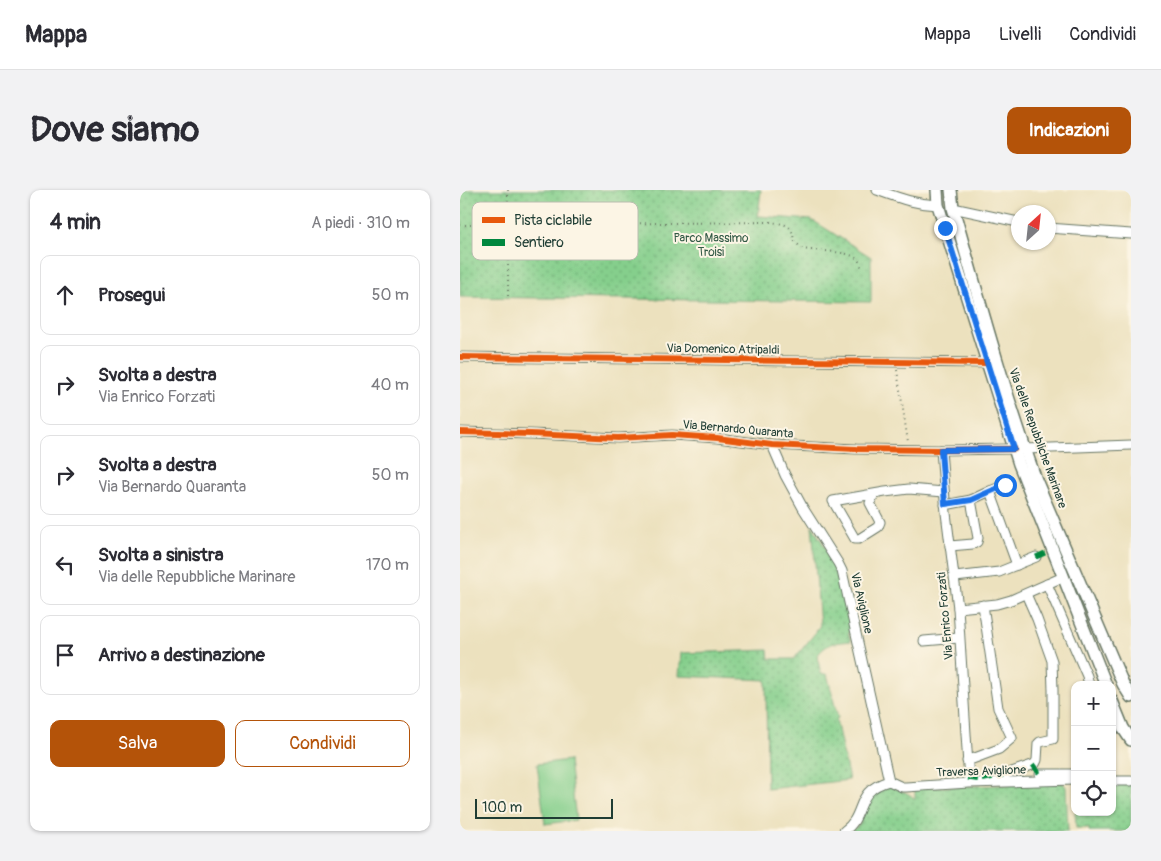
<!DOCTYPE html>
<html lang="it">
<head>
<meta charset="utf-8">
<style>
	body { margin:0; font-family:Pangolin,sans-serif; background:#f2f2f3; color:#2b2b33 }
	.controls { position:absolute; right:15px; bottom:15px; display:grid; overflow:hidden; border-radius:10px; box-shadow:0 1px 4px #0004 }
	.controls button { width:45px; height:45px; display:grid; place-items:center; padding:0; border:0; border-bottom:1px solid #e1e1e2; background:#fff; color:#2b2b33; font:25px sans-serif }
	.compass { position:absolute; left:551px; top:15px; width:45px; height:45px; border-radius:50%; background:#fff; box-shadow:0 1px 4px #0004; rotate:27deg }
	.scale { position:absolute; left:15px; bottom:12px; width:138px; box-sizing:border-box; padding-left:5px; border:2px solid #1f3d34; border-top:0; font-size:14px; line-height:18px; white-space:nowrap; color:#1f3d34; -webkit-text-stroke:4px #fcf5e5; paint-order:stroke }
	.stop { position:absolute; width:15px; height:15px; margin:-11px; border:4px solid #1a73e8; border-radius:50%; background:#fff }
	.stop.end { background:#1a73e8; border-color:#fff; box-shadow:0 1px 5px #0008 }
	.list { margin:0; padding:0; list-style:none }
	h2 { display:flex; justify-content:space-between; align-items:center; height:65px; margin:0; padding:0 20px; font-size:21px }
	h2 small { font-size:16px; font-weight:400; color:#7c7c81 }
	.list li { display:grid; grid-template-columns:32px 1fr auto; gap:15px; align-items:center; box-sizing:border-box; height:80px; margin:0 10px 10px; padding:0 10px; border:1px solid #e1e1e2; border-radius:10px }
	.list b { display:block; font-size:19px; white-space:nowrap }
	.list p { margin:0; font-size:16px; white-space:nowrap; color:#7c7c81 }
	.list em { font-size:16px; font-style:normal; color:#7c7c81 }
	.actions { display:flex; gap:10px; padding:15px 20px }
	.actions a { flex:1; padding:11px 0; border:1px solid #b45309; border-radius:10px; text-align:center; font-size:18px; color:#b45309 }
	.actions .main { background:#b45309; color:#fff }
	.icon { flex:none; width:28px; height:28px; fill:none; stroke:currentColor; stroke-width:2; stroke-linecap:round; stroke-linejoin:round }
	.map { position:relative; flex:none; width:671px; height:641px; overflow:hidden; border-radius:10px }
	header { display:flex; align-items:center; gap:30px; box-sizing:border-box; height:70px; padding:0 25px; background:#fff; border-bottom:1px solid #e1e1e2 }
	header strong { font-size:24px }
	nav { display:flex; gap:28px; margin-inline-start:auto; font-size:18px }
	.intro { display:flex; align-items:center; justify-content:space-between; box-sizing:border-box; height:120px; padding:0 30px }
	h1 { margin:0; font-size:35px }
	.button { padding:12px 22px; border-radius:10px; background:#b45309; color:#fff; font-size:18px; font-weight:700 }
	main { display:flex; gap:30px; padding:0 30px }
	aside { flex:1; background:#fff; border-radius:10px; box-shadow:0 1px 4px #0004 }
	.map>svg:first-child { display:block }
	.grass { fill:url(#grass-dots); stroke:#528660 }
	.garden { fill:#85cf8c; stroke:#528660 }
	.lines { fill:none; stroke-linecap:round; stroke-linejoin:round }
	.minor-casing { stroke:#677664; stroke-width:11 }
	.major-casing { stroke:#677664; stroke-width:14 }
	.path { stroke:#677664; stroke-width:2; stroke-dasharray:1 4; stroke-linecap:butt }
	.minor { stroke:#fff; stroke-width:9 }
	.major { stroke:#fff; stroke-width:11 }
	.quiet { stroke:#00873e; stroke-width:5; stroke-dasharray:10 5; stroke-linecap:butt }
	.cycleway-casing { stroke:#fcf5e5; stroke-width:9 }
	.cycleway { stroke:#e8590c; stroke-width:6 }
	.route { stroke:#1a73e8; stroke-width:6 }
	.labels { text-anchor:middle; stroke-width:4; stroke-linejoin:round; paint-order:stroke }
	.park-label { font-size:12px; fill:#335a46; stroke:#fcf5e5 }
	.street-label { font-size:12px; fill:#1f3d34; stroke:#fcf5e5 }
	.key { fill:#fcf5e5; stroke:#babeb0; stroke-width:1 }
	.key-label { font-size:14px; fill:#1f3d34 }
</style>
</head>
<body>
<header>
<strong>Mappa</strong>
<nav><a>Mappa</a><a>Livelli</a><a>Condividi</a></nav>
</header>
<div class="intro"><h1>Dove siamo</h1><a class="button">Indicazioni</a></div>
<main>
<aside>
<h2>4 min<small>A piedi · 310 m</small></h2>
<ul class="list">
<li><svg class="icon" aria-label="ahead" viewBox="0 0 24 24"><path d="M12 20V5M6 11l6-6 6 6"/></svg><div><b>Prosegui</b></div><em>50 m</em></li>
<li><svg class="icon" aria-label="right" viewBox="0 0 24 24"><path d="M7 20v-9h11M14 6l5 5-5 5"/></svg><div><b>Svolta a destra</b><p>Via Enrico Forzati</p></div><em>40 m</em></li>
<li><svg class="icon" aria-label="right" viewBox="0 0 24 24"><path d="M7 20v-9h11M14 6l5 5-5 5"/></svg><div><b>Svolta a destra</b><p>Via Bernardo Quaranta</p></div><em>50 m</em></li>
<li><svg class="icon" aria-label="left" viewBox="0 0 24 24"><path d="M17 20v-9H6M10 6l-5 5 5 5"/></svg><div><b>Svolta a sinistra</b><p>Via delle Repubbliche Marinare</p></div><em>170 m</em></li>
<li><svg class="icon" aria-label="arrive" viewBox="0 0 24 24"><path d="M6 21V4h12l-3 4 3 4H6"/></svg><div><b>Arrivo a destinazione</b></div></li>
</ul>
<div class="actions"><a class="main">Salva</a><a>Condividi</a></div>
</aside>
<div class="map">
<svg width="671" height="641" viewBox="0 0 671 641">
	<defs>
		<pattern id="grass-dots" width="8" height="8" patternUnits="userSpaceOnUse" patternTransform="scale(1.25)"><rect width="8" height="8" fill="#85cf8c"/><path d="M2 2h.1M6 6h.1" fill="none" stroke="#6ca973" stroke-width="1.8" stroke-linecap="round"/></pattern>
	</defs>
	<rect width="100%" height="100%" fill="#fcf5e5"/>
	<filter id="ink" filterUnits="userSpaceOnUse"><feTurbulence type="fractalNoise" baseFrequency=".02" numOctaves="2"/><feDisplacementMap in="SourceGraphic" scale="10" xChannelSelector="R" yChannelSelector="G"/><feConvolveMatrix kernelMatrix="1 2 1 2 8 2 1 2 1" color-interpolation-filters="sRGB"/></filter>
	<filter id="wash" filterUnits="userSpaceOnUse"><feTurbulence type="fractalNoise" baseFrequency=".0096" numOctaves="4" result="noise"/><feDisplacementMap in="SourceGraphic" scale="20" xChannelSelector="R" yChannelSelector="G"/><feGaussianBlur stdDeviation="1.12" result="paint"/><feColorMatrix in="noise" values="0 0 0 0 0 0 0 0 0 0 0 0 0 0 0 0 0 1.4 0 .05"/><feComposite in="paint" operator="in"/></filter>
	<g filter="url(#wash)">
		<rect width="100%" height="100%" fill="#ece1be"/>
		<g class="grass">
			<path d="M0,0H301L298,26L352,30L411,67V112L0,107Z"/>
			<path d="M352,335L374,372L380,388L392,441L388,443L391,451C375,453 367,452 357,466L361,484H367L378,528L376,530L389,590L307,599L306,490L219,486L221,463L308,460L309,469H334L356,442L360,435Z"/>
			<path d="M603,593L606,597L608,641H391L400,634C400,622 406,606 417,599C420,597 425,596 428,595C439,601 445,600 455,609V598Z"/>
			<path d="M652,594H671V641H629V638H616L615,622H652Z"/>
		</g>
		<path class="garden" d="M109,570L116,630L85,634L77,574Z"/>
	</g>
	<g filter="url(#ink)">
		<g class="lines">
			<defs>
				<g id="minor">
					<path d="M417,0C439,8 454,14 478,15"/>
					<path d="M493,18L558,32"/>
					<path d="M588,38L671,44"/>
					<path d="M0,167L526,173"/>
					<path d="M0,242L71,244L158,248L212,245L257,248L312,255L396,259L481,260L554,259"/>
					<path d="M312,255L325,285L343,318L378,373L382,381L429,591"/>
					<path d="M565,259L671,255"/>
					<path d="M481,260L486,323L498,418L509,591"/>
					<path d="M545,295L530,301L557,375"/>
					<path d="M414,304L410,313L420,332L418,337L399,349H395L373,311L425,302L449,299L484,302"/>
					<path d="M485,315L511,310L530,301"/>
					<path d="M490,356L513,354L517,352L518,348L511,310"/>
					<path d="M495,387L539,382L576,367"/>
					<path d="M587,394L627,486L629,495"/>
					<path d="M498,418L537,414L551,410L603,387"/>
					<path d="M464,451L499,448"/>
					<path d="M507,571L539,559L552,548L538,518L523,415"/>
					<path d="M580,584H615"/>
					<path d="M543,585L575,574L577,570L578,554L580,552L593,549V500L592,471L577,429L566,404"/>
					<path d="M429,591L442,597H446L509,593L615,590"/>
					<path d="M652,591H671"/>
					<path d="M384,641C407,625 393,601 429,591"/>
				</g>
				<g id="major">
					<path d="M477,0L478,15L559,274L646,495"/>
					<path d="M491,0L493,18C519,109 544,201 576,290L663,494L671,507"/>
					<path d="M652,511L663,538L671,550"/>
				</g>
			</defs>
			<use href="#minor" class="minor-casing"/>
			<use href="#major" class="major-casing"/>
			<g class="path">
				<path d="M48,0V107"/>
				<path d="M0,35L310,32C316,33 325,33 330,38C333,42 333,46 334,50C336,54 340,56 343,59C355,61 389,61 396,68C399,70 401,75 402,79"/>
				<path d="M437,180L448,252"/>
			</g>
			<use href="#minor" class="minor"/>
			<use href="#major" class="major"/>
			<g class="quiet">
				<path d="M576,367L585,363"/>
				<path d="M573,575L580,584"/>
				<path d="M508,588L521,590L543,585"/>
			</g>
			<defs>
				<g id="cycleway">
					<path d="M0,167L526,173"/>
					<path d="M0,242L71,244L158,248L212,245L257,248L312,255L396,259L481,260L554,259"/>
				</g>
			</defs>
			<use href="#cycleway" class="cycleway-casing"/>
			<use href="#cycleway" class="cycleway"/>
		</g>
	</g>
	<g class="lines" filter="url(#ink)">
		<path class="route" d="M485,38L554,259L481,260L485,314L511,310L545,295"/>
	</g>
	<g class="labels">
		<g class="park-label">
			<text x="251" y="52">Parco Massimo<tspan x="251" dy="14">Troisi</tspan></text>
		</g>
		<g class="street-label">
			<text transform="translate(263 159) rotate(1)" y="4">Via Domenico Atripaldi</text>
			<text transform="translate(278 239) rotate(5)" y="4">Via Bernardo Quaranta</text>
			<text transform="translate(578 248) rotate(70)" y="4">Via delle Repubbliche Marinare</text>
			<text transform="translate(402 413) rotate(77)" y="4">Via Aviglione</text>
			<text transform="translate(485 426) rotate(-95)" y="4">Via Enrico Forzati</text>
			<text transform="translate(521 581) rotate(-2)" y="4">Traversa Aviglione</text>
		</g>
	</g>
	<rect x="12" y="12" width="166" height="58" rx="8" class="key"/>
	<rect x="22" y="27" width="23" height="6" fill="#e8590c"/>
	<rect x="22" y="49" width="23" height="7" fill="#00873e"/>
	<g class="key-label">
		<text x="54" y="35">Pista ciclabile</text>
		<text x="54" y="57">Sentiero</text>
	</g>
</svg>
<div class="controls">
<button>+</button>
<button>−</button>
<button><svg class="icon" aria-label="locate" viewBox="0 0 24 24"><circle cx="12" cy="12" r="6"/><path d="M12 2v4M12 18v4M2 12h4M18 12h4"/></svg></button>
</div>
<svg class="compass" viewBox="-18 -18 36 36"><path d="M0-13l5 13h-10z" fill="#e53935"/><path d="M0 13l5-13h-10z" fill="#7c7c81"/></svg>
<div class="scale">100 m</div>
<div class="stop" style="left:545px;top:295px"></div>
<div class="stop end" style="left:485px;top:38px"></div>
</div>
</main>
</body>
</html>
